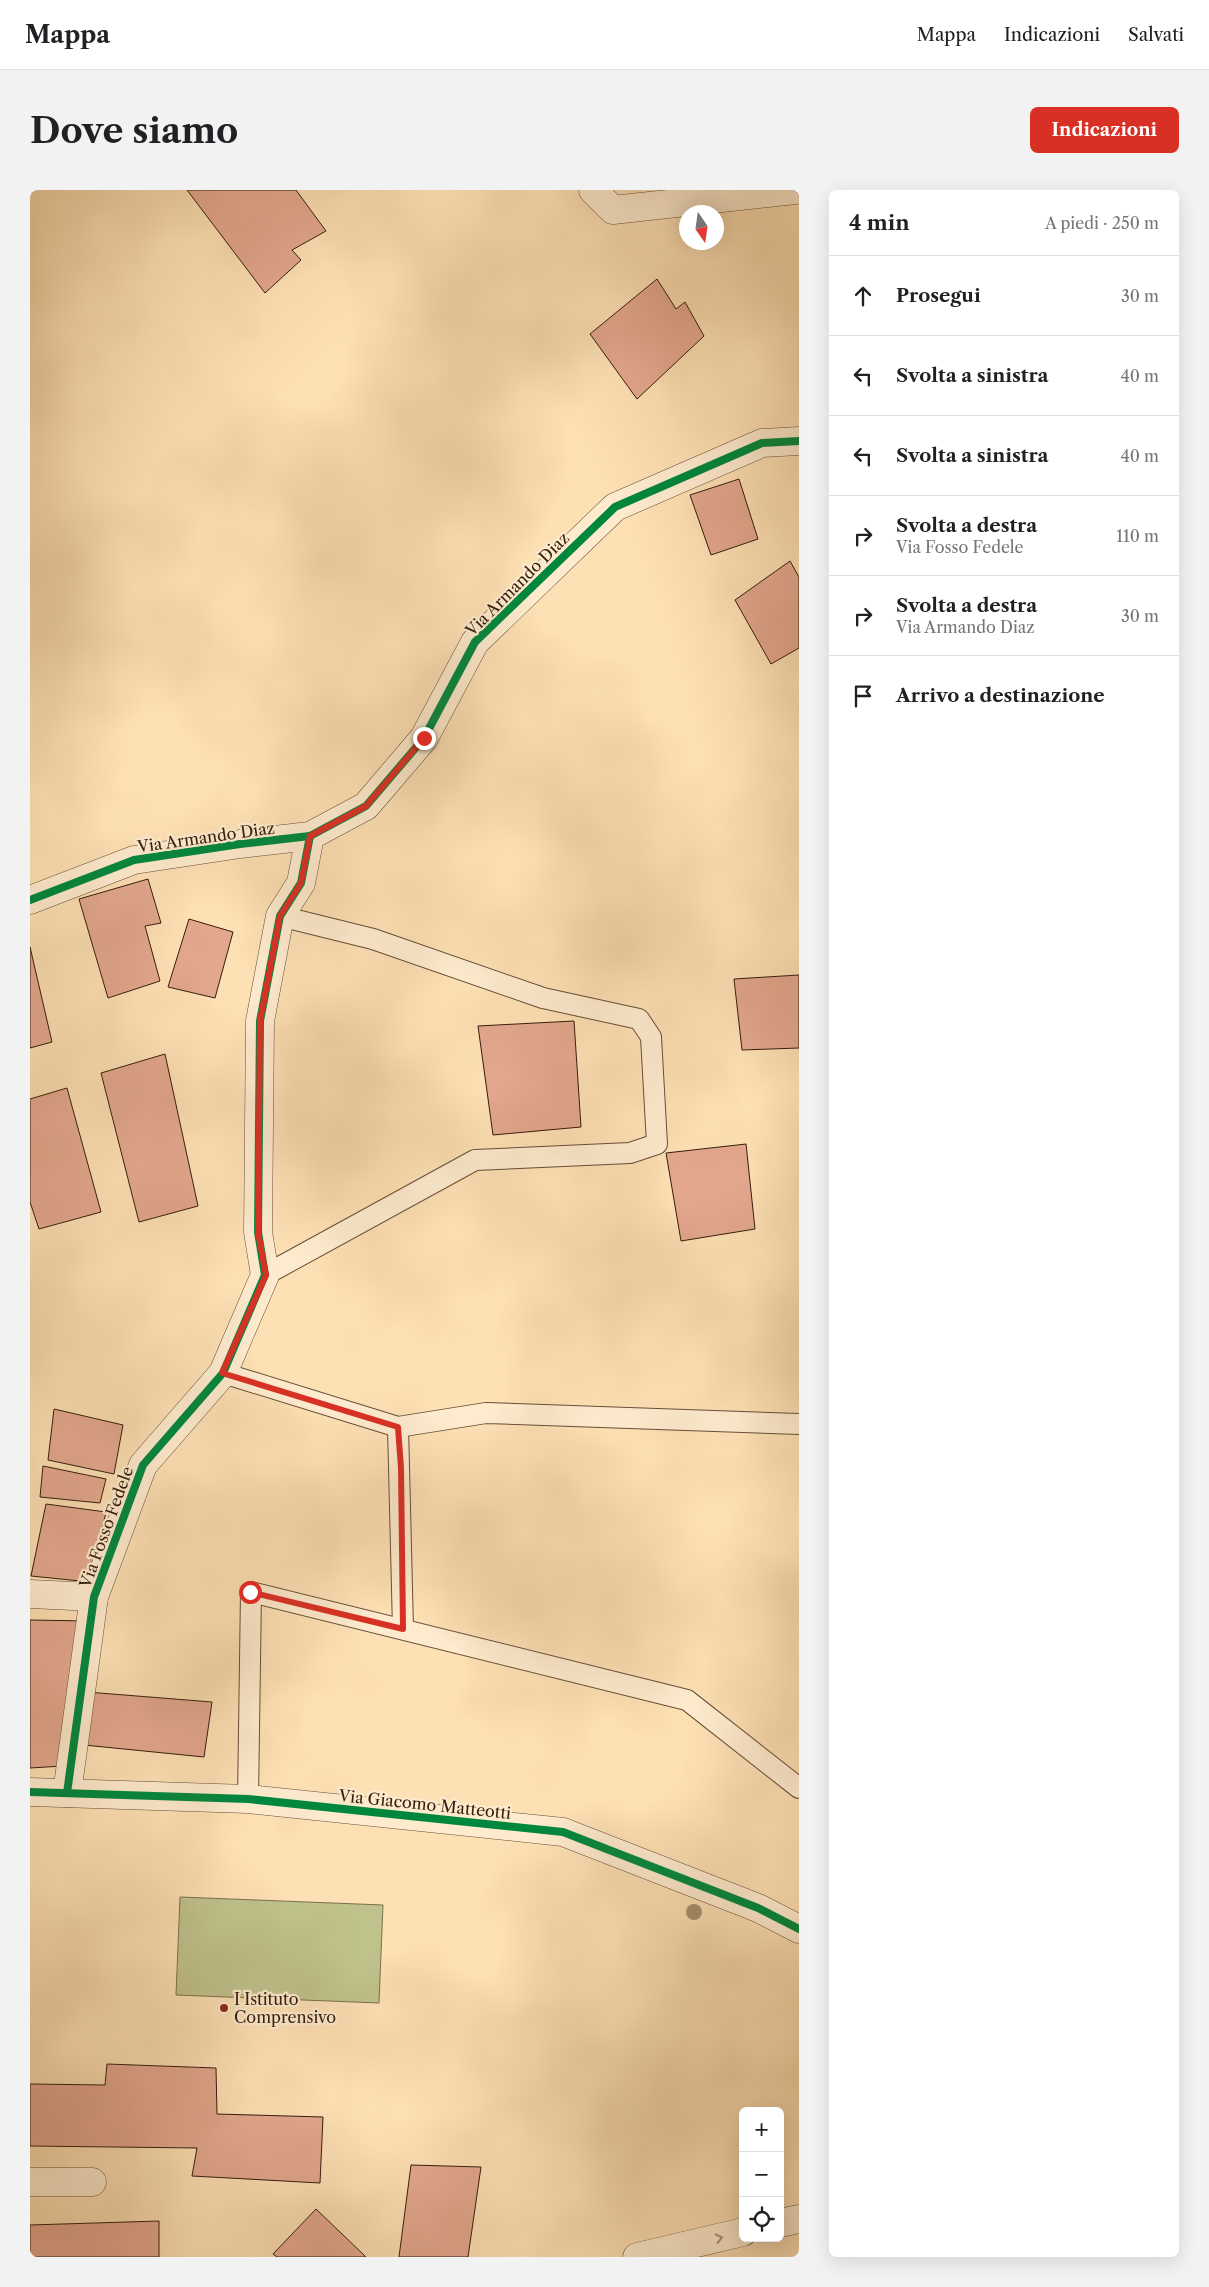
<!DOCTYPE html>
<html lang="it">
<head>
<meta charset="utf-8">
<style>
	body { margin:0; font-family:"Libre Caslon Text",serif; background:#f2f2f2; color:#202124 }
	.controls { position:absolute; right:15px; bottom:15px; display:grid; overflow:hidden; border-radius:8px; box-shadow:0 5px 20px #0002 }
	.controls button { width:45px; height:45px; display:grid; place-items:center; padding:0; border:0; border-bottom:1px solid #e0e0e0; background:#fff; color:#202124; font:25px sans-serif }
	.compass { position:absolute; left:649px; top:15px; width:45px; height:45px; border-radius:50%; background:#fff; box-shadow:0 5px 20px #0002; rotate:167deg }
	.stop { position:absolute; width:15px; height:15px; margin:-11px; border:4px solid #d93025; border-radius:50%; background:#fff }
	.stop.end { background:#d93025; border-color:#fff; box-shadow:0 1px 5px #0008 }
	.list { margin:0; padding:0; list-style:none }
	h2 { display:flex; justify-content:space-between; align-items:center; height:65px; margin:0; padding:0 20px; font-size:21px }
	h2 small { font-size:16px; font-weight:400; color:#757577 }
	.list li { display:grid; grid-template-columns:32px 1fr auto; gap:15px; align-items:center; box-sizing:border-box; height:80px; padding:0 20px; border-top:1px solid #e0e0e0 }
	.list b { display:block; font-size:19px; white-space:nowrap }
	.list p { margin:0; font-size:16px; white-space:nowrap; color:#757577 }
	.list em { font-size:16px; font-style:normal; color:#757577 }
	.icon { flex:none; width:28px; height:28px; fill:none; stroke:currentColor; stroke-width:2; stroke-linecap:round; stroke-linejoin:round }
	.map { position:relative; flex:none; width:769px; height:2067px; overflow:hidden; border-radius:8px }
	header { display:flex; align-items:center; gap:30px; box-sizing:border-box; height:70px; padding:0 25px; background:#fff; border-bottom:1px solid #e0e0e0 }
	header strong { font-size:24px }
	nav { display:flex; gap:28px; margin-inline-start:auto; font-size:18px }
	.intro { display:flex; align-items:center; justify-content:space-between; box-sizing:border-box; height:120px; padding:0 30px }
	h1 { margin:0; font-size:35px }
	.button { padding:12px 22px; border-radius:8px; background:#d93025; color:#fff; font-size:18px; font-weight:700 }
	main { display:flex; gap:30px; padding:0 30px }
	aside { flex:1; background:#fff; border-radius:8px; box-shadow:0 5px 20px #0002 }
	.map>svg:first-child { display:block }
	.green { fill:#c0c28c; stroke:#7a704c }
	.building { fill:#e3a78d; stroke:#351d0d }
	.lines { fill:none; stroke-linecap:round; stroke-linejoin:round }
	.service-casing { stroke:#674e37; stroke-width:22 }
	.minor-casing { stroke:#674e37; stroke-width:29 }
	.tertiary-casing { stroke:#674e37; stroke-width:29 }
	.service { stroke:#feebce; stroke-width:20 }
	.minor { stroke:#feebce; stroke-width:28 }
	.tertiary { stroke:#feebce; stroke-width:28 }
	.cycleway-casing { stroke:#feebce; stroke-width:11 }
	.cycleway { stroke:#00873e; stroke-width:8 }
	.tree { fill:#a6906d }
	.oneway { stroke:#a48e77 }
	.route { stroke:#d93025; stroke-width:6 }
	.poi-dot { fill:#8f2418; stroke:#feebce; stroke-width:2 }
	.labels { text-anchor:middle; stroke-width:4.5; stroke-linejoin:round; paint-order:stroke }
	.street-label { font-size:16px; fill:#351d0d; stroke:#feebce }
	.poi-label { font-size:16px; fill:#351d0d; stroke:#feebce; text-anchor:start }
</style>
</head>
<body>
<header>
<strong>Mappa</strong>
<nav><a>Mappa</a><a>Indicazioni</a><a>Salvati</a></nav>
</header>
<div class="intro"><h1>Dove siamo</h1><a class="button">Indicazioni</a></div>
<main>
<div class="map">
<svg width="769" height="2067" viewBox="0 0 769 2067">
	<rect width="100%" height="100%" fill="#fde0b4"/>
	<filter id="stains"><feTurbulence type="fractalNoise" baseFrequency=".004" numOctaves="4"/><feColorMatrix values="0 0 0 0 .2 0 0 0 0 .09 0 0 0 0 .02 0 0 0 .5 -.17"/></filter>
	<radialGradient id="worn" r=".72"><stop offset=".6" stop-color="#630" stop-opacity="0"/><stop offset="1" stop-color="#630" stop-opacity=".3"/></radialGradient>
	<path class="green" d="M150,1707L353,1715L349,1813L146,1805Z"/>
	<g class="building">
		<path d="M157,0H266L296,41L262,60L271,70L235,103Z"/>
		<path d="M627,89L646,119L655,112L674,146L607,209L560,144Z"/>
		<path d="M709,289L728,349L681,365L660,305Z"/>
		<path d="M760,371L769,387V458L741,474L705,410Z"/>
		<path d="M118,689L131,733L115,736L130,791L78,808L49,709Z"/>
		<path d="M159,729L203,742L185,808L138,797Z"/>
		<path d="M0,757L22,852L0,858Z"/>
		<path d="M769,785V858L712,860L704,789Z"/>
		<path d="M544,831L551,937L463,945L448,836Z"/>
		<path d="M135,864L168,1016L109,1032L71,883Z"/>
		<path d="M37,898L71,1022L9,1039L0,1012V909Z"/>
		<path d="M716,954L725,1039L651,1051L636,963Z"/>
		<path d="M24,1219L93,1235L84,1284L18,1270Z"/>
		<path d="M13,1276L76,1289L70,1313L10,1307Z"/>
		<path d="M16,1314L76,1322L60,1392L1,1386Z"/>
		<path d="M0,1430L57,1431L33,1576L0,1578Z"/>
		<path d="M57,1502L182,1512L174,1567L54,1555Z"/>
		<path d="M77,1874L186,1878L187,1924L293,1927L290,1993L162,1986L167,1958L0,1956V1894L75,1895Z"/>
		<path d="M381,1975L451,1977L438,2067H369Z"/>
		<path d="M286,2019L336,2067H247L243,2064Z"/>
		<path d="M129,2031V2067H0V2035Z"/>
	</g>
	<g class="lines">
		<defs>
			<g id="service">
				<path d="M235,1085L445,970L600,963L627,954L621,847L609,829L513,808L343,749L250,726"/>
				<path d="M193,1183L368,1237L456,1223L769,1234"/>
				<path d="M368,1237L373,1439"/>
				<path d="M218,1609L221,1402L657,1510L769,1598"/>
			</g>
			<g id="minor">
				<path d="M563,0L583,20L765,0"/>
				<path d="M0,710L104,670L210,654L280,646L336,616L394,548L445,452L585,317L732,253L769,251"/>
				<path d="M0,1404L64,1407"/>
				<path d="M37,1603L64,1407L113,1275L193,1183L235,1085L228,1042L230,831L250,726L271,693L280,646"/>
				<path d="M0,1992H62"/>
				<path d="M750,2033L769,2029"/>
				<path d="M607,2067L713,2042"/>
			</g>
			<path id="tertiary" d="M0,1602L218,1609L533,1642L728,1718L769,1739"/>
		</defs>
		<use href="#service" class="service-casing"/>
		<use href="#minor" class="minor-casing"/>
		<use href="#tertiary" class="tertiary-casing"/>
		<use href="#service" class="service"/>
		<use href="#minor" class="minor"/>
		<use href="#tertiary" class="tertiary"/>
		<defs>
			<g id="cycleway">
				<path d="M0,710L104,670L210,654L280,646L336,616L394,548L445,452L585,317L732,253L769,251"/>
				<path d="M0,1602L218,1609L533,1642L728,1718L769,1739"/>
				<path d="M37,1603L64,1407L113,1275L193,1183L235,1085L228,1042L230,831L250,726L271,693L280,646"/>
			</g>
		</defs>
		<use href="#cycleway" class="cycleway-casing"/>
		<use href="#cycleway" class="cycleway"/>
	</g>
	<circle class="tree" cx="664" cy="1722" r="8"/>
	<defs><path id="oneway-chevron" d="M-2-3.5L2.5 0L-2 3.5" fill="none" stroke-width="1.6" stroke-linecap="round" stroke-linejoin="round" transform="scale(1.25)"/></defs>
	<use class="oneway" href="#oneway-chevron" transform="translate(689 2048) rotate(-13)"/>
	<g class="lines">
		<path class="route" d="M220,1402L373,1439L371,1278L368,1237L192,1183L236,1085L228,1042L230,831L250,726L271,693L280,646L336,616L394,548"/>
	</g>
	<circle class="poi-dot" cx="194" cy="1818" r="5"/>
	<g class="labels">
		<g class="street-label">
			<text transform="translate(487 394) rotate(-45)" y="6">Via Armando Diaz</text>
			<text transform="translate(176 647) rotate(-8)" y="6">Via Armando Diaz</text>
			<text transform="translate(76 1337) rotate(-70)" y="6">Via Fosso Fedele</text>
			<text transform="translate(395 1614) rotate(6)" y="6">Via Giacomo Matteotti</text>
		</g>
		<g class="poi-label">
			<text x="204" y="1815">I Istituto<tspan x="204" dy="18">Comprensivo</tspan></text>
		</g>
	</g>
	<rect width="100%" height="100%" filter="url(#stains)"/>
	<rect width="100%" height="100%" fill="url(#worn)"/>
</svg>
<div class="controls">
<button>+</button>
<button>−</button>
<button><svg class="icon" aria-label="locate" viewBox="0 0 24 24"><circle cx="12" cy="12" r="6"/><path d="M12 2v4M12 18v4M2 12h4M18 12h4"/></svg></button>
</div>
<svg class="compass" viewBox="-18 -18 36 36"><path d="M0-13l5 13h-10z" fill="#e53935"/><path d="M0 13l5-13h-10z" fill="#757577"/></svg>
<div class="stop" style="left:220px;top:1402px"></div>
<div class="stop end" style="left:394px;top:548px"></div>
</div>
<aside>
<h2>4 min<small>A piedi · 250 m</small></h2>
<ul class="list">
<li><svg class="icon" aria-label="ahead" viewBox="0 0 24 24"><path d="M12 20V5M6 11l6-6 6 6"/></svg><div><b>Prosegui</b></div><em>30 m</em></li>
<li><svg class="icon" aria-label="left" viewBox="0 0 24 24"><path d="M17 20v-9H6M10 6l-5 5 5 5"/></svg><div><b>Svolta a sinistra</b></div><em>40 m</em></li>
<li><svg class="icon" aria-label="left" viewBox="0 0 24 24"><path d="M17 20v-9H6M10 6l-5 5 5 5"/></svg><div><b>Svolta a sinistra</b></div><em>40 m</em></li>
<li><svg class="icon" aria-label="right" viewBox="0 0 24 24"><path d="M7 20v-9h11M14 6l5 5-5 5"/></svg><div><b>Svolta a destra</b><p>Via Fosso Fedele</p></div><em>110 m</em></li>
<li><svg class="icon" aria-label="right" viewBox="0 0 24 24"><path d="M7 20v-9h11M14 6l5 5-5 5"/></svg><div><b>Svolta a destra</b><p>Via Armando Diaz</p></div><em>30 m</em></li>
<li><svg class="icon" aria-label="arrive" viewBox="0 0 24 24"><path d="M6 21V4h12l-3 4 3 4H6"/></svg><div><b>Arrivo a destinazione</b></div></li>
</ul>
</aside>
</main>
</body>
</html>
